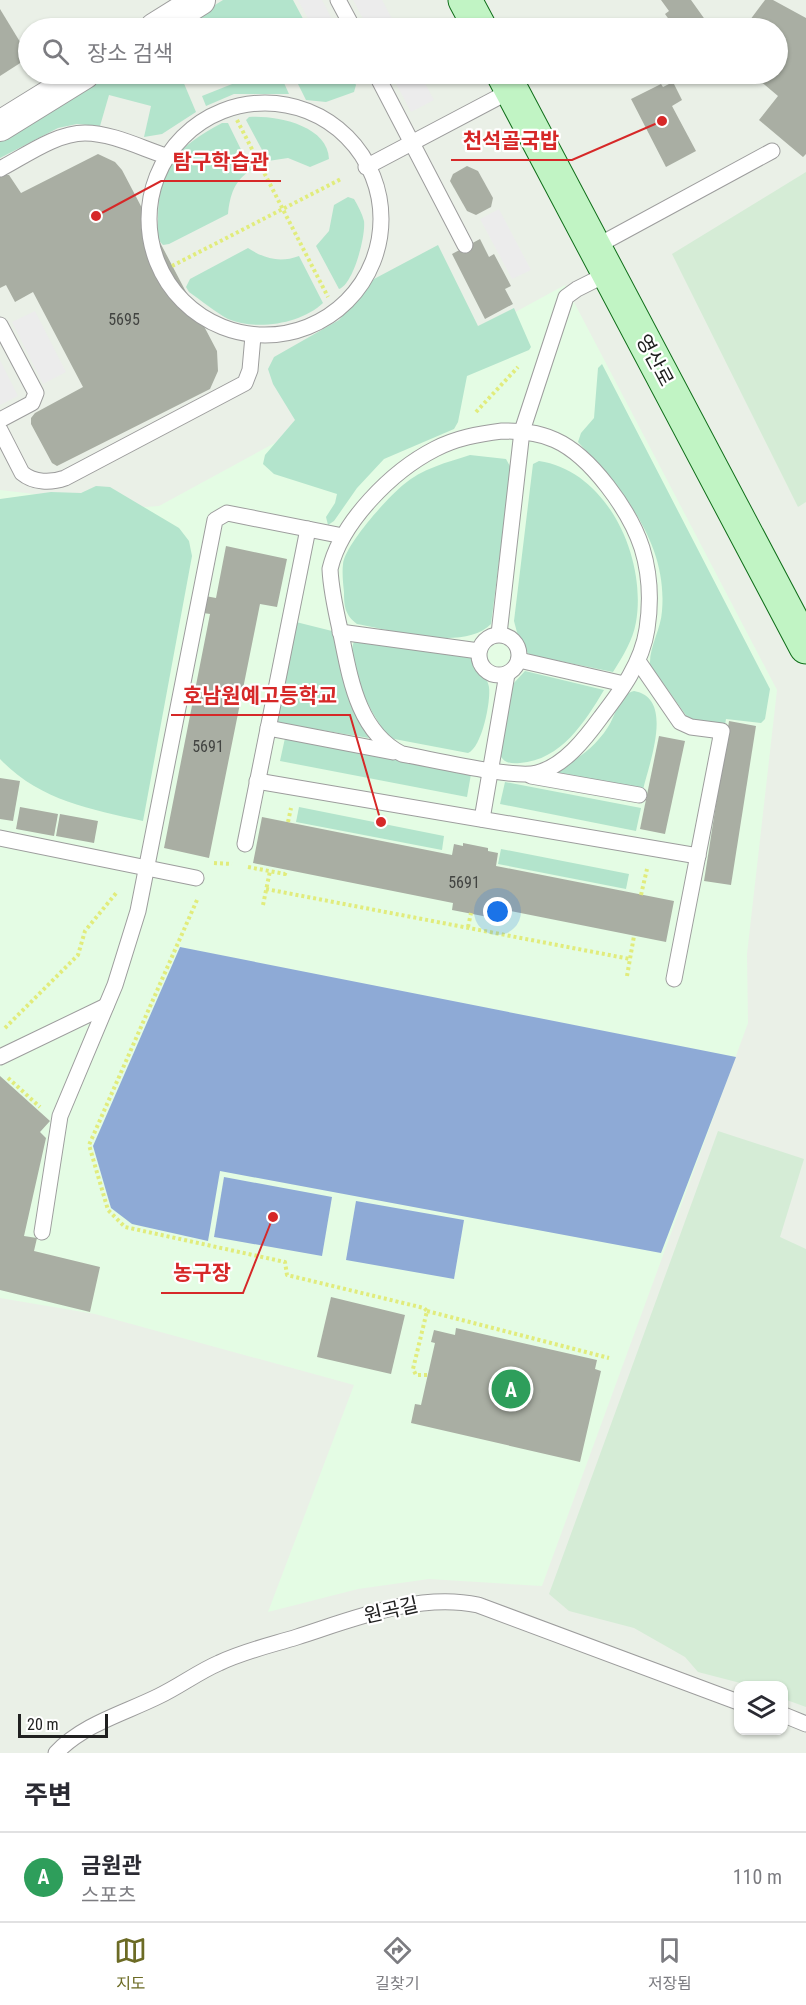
<!DOCTYPE html>
<html lang="ko">
<head>
<meta charset="utf-8">
<style>
	body { margin:0; font-family:"Roboto Condensed","Noto Sans KR",sans-serif; background:#f7f7f7; color:#2b2b33 }
	.controls { position:absolute; right:18px; bottom:18px; display:grid; overflow:hidden; border-radius:12px; box-shadow:0 2px 4px #0004 }
	.controls button { width:54px; height:54px; display:grid; place-items:center; padding:0; border:0; border-bottom:2px solid #e1e1e2; background:#fff; color:#2b2b33; font:30px sans-serif }
	.scale { position:absolute; left:18px; bottom:15px; width:90px; box-sizing:border-box; padding-left:6px; border:3px solid #202020; border-top:0; font-size:16px; line-height:21px; white-space:nowrap; color:#202020; -webkit-text-stroke:4px #fff; paint-order:stroke }
	.you { position:absolute; left:498px; top:912px; width:21px; height:21px; margin:-15px; border:4px solid #fff; border-radius:50%; background:#1a73e8; box-shadow:0 0 0 9px #1a73e833 }
	.badge { display:grid; place-items:center; width:39px; height:39px; border-radius:50%; background:#6c6b25; color:#fff; font-size:20px; font-weight:700 }
	.pin { position:absolute; translate:-50% -50%; border:3px solid #fff; box-shadow:0 2px 6px #0006 }
	.list { margin:0; padding:0; list-style:none }
	h2 { display:flex; justify-content:space-between; align-items:center; height:78px; margin:0; padding:0 24px; font-size:26px }
	h2 small { font-size:20px; font-weight:400; color:#7c7c81 }
	.list li { display:grid; grid-template-columns:39px 1fr auto; gap:18px; align-items:center; box-sizing:border-box; height:90px; padding:0 24px; border-top:2px solid #e1e1e2 }
	.list b { display:block; font-size:22px; white-space:nowrap }
	.list p { margin:0; font-size:20px; white-space:nowrap; color:#7c7c81 }
	.list em { font-size:20px; font-style:normal; color:#7c7c81 }
	.icon { flex:none; width:33px; height:33px; fill:none; stroke:currentColor; stroke-width:2; stroke-linecap:round; stroke-linejoin:round }
	.map { position:relative; flex:none; width:806px; height:1753px; overflow:hidden }
	.search { position:absolute; background:#fff; box-shadow:0 2px 4px #0004; left:18px; right:18px; top:18px; height:66px; display:flex; align-items:center; gap:15px; box-sizing:border-box; padding:0 21px; border-radius:33px; color:#7c7c81; font-size:22px }
	.sheet { height:168px; background:#fff }
	nav { display:flex; justify-content:space-around; align-items:center; box-sizing:border-box; height:84px; border-top:2px solid #e1e1e2; background:#fff; font-size:16px; color:#7c7c81 }
	nav a { display:grid; justify-items:center; gap:3px }
	nav .on { color:#6c6b25 }
	.map>svg:first-child { display:block }
	.education { fill:#e4fce4 }
	.farmland { fill:#d5ecd6 }
	.grass { fill:#b3e4cc }
	.pitch { fill:#8eaad6 }
	.parking { fill:#ececec }
	.building { fill:#a9aea3 }
	.lines { fill:none; stroke-linecap:round; stroke-linejoin:round }
	.lane-casing { stroke:#9d9d9d; stroke-width:17 }
	.street-casing { stroke:#9d9d9d; stroke-width:32 }
	.secondary-casing { stroke:#106e1a; stroke-width:35 }
	.path { stroke:#e1ec7c; stroke-width:4; stroke-dasharray:3 3; stroke-linecap:butt }
	.lane { stroke:#fff; stroke-width:15 }
	.street { stroke:#fff; stroke-width:30 }
	.secondary { stroke:#c1f4c4; stroke-width:33 }
	.labels { text-anchor:middle; stroke-width:4.5; stroke-linejoin:round; paint-order:stroke }
	.number-label { font-size:16px; fill:#424441 }
	.street-label { font-size:20px; fill:#202020; stroke:#fff }
	.leader { fill:none; stroke:#d62828; stroke-width:2 }
	.callout-dot { fill:#d62828; stroke:#fff; stroke-width:2 }
	.callout-label { font-size:21px; text-anchor:middle; font-weight:bold; fill:#d62828; stroke:#fff; stroke-width:4.5; stroke-linejoin:round; paint-order:stroke }
</style>
</head>
<body>
<div class="map">
<svg width="806" height="1753" viewBox="0 0 806 1753">
	<rect width="100%" height="100%" fill="#eaf0e7"/>
	<path class="education" d="M565,285L777,690L747,954L748,1023L542,1586L429,1579L358,1589L268,1612L354,1385L95,1314L0,1298V490L145,507L159,506Z"/>
	<g class="farmland">
		<path d="M806,172V502L798,507L672,254Z"/>
		<path d="M718,1131L804,1159L780,1237L806,1249V1707L784,1699V1686L748,1685L698,1672L685,1657L634,1628L569,1611L549,1594Z"/>
	</g>
	<g class="grass">
		<path d="M223,0H293L308,28H273L268,18L245,28H178Z"/>
		<path d="M107,74H180L196,112L162,134L144,137L151,106L109,95L100,126L77,124L58,128L0,158V142Z"/>
		<path d="M257,74H280L289,94H234L206,106L202,96Z"/>
		<path d="M293,74H350L356,85L354,92L326,102L306,100Z"/>
		<path d="M249,117C275,115 328,125 329,159L310,167L288,158L268,161L246,120Z"/>
		<path d="M222,123H228L251,170C234,181 230,195 228,214L169,244L163,245C155,238 158,228 158,218C159,165 176,148 222,123Z"/>
		<path d="M348,197L354,199C358,206 362,213 364,221C366,236 353,285 339,289L316,246L329,231L334,205Z"/>
		<path d="M438,245L478,326L514,308L531,347L529,350L467,376L458,422L454,429L384,459L357,488L334,521L328,525L326,517L335,503L337,494L274,474L263,464L265,455L295,420L273,384L268,369L274,357L339,320L374,279Z"/>
		<path d="M248,248C265,259 280,263 299,256L323,303C301,324 256,331 228,319C215,312 202,301 189,292L186,287L190,279Z"/>
		<path d="M602,364L770,689L765,719L761,723L726,719L725,725L690,721L650,665C649,647 661,629 662,611C668,542 621,488 578,442L581,433L594,418L598,368Z"/>
		<path d="M470,455L506,459L511,468L491,624C464,652 392,630 357,624C345,615 344,606 344,592C343,583 342,573 343,564C345,545 387,498 403,485C421,469 448,462 470,455Z"/>
		<path d="M539,461C608,471 647,559 636,622C633,640 623,656 613,672L530,655C521,648 517,633 514,621L533,464Z"/>
		<path d="M96,486L110,487L179,528L189,541L192,556L143,821C89,809 39,800 0,759V499L51,492L81,493Z"/>
		<path d="M296,622L332,631L348,692L369,738L278,723L276,719Z"/>
		<path d="M354,641L468,655C476,660 487,677 489,687C491,701 482,747 468,753L389,738C374,718 344,667 354,641Z"/>
		<path d="M525,671L604,690C585,722 561,760 520,763C511,764 504,763 500,755L513,684Z"/>
		<path d="M634,691C675,698 649,763 643,790L551,773C574,762 594,749 608,727C616,715 619,694 634,691Z"/>
		<path d="M285,738L471,774L467,797L280,761Z"/>
		<path d="M505,782L641,808L636,831L500,804Z"/>
		<path d="M299,807L444,836L442,850L296,822Z"/>
		<path d="M501,849L629,874L626,889L498,864Z"/>
	</g>
	<g class="pitch">
		<path d="M180,947L736,1057L661,1253L220,1171L208,1241L132,1224L111,1208L93,1146Z"/>
		<path d="M224,1177L332,1197L322,1256L214,1237Z"/>
		<path d="M356,1201L464,1220L454,1279L346,1260Z"/>
	</g>
	<g class="parking">
		<path d="M298,0H322L336,27L313,28Z"/>
		<path d="M353,0H382L397,28H368Z"/>
		<path d="M391,74H420L434,100L411,112Z"/>
		<path d="M499,209L531,270L512,279L480,219Z"/>
		<path d="M35,311L66,372L43,384L12,322Z"/>
		<path d="M0,360L18,396L0,405Z"/>
	</g>
	<g class="building">
		<path d="M661,0H691L711,28H675L665,14L669,11Z"/>
		<path d="M765,0H773L806,18V154L803,157L759,120L778,96L752,74H778V28H744Z"/>
		<path d="M0,9L28,55V58L0,76Z"/>
		<path d="M673,82L682,100L672,106L696,151L666,167L631,99L661,84L663,87Z"/>
		<path d="M98,154L115,162L122,170L217,351L218,371L210,389L57,466L52,463L31,424V418L35,413L83,387L33,292L15,302L6,285L0,288V175H9L21,193Z"/>
		<path d="M467,166L478,171L493,198L491,207L476,215L467,211L450,181L453,174Z"/>
		<path d="M480,239L489,257L494,254L511,286L505,289L513,304L485,319L452,254Z"/>
		<path d="M226,546L287,559L277,607L260,604L209,858L164,848L210,614L197,612L200,595L216,598Z"/>
		<path d="M729,721L756,726L731,885L704,881Z"/>
		<path d="M659,736L685,741L665,834L640,829Z"/>
		<path d="M0,778L20,781L13,821L0,819Z"/>
		<path d="M20,807L58,814L54,836L16,829Z"/>
		<path d="M60,814L98,821L94,843L56,836Z"/>
		<path d="M262,817L452,855L454,844L463,846V843L488,848V851L498,853L496,866L674,901L666,942L490,907L488,917L452,910L453,903L253,863Z"/>
		<path d="M0,1076L50,1121L40,1132L46,1138L24,1236L37,1238L34,1251L100,1267L90,1312L0,1290Z"/>
		<path d="M331,1297L405,1315L391,1374L317,1357Z"/>
		<path d="M456,1328L597,1360L595,1369L601,1371L580,1462L411,1423L415,1404L421,1405L435,1343L431,1342L434,1330L455,1335Z"/>
	</g>
	<g class="lines">
		<defs>
			<g id="lane">
				<path d="M338,0L353,28"/>
				<path d="M376,74L465,245"/>
				<circle cx="265" cy="219" r="116"/>
				<path d="M366,167L512,90"/>
				<path d="M0,169C25,156 56,133 85,133C112,133 141,148 166,156"/>
				<path d="M595,247L772,151"/>
				<path d="M0,325L36,393L32,403L0,420"/>
				<path d="M0,430L22,473C34,483 51,483 65,478L245,383L250,370L253,336"/>
				<path d="M502,431C520,431 538,432 555,440C591,456 630,511 642,548C650,574 651,603 647,629C642,663 621,691 601,717C585,739 564,766 537,773C513,779 431,759 402,754C358,732 350,678 341,634C336,612 331,591 330,569C341,522 392,471 435,449C456,438 478,434 502,431Z"/>
				<path d="M340,632L479,651"/>
				<path d="M499,634L522,431L566,297L577,289L609,273"/>
				<circle cx="499" cy="655" r="20"/>
				<path d="M519,660L624,684"/>
				<path d="M638,661L680,722L691,727L722,731L674,979"/>
				<path d="M268,728L393,752"/>
				<path d="M531,776L639,795"/>
				<path d="M257,781L698,856"/>
				<path d="M482,819L507,674"/>
				<path d="M0,838L196,878"/>
				<path d="M245,844L308,529"/>
				<path d="M0,1057L106,1006"/>
				<path d="M42,1232L60,1116L115,985L138,911L215,520L227,513L343,536"/>
				<path d="M784,1715L806,1724"/>
				<path d="M56,1753C83,1724 125,1713 159,1696C180,1686 198,1672 219,1663C244,1651 271,1645 297,1637C353,1619 419,1592 478,1605L738,1702"/>
			</g>
			<g id="street">
				<path d="M155,28L200,0"/>
				<path d="M0,126L84,74"/>
			</g>
			<g id="secondary">
				<path d="M465,0L480,28"/>
				<path d="M503,74L806,647"/>
			</g>
		</defs>
		<use href="#lane" class="lane-casing"/>
		<use href="#street" class="street-casing"/>
		<use href="#secondary" class="secondary-casing"/>
		<g class="path">
			<path d="M237,120L328,297"/>
			<path d="M172,266L341,179"/>
			<path d="M476,412L518,367"/>
			<path d="M288,822L291,808"/>
			<path d="M214,863L232,864"/>
			<path d="M248,867L285,874L286,870"/>
			<path d="M266,889L630,959"/>
			<path d="M641,895L647,869"/>
			<path d="M197,900L89,1145L108,1210L125,1227L285,1262L287,1275L424,1308L427,1311L413,1369L416,1375H428"/>
			<path d="M263,905L270,871"/>
			<path d="M468,927L471,913"/>
			<path d="M627,976L634,936"/>
			<path d="M5,1028L78,955L85,931L117,892"/>
			<path d="M8,1078L40,1107"/>
			<path d="M427,1311L609,1358"/>
		</g>
		<use href="#lane" class="lane"/>
		<use href="#street" class="street"/>
		<use href="#secondary" class="secondary"/>
	</g>
	<g class="labels">
		<g class="number-label">
			<text x="124" y="325">5695</text>
			<text x="208" y="752">5691</text>
			<text x="464" y="888">5691</text>
		</g>
		<g class="street-label">
			<text transform="translate(655 360) rotate(62)" y="7">영산로</text>
			<text transform="translate(391 1610) rotate(-13)" y="7">원곡길</text>
		</g>
	</g>
	<path class="leader" d="M662 121L572 160H451M96 216L161 181H281M381 822L350 715H171M273 1217L243 1293H161"/>
	<g class="callout-dot">
		<circle cx="662" cy="121" r="6"/>
		<circle cx="96" cy="216" r="6"/>
		<circle cx="381" cy="822" r="6"/>
		<circle cx="273" cy="1217" r="6"/>
	</g>
	<g class="callout-label">
		<text x="511" y="148">천석골국밥</text>
		<text x="221" y="169">탐구학습관</text>
		<text x="260" y="703">호남원예고등학교</text>
		<text x="202" y="1280">농구장</text>
	</g>
</svg>
<div class="controls">
<button><svg class="icon" aria-label="layers" viewBox="0 0 24 24"><path d="M12 4l9 5-9 5-9-5zM3 14l9 5 9-5"/></svg></button>
</div>
<div class="scale">20 m</div>
<div class="you"></div>
<div class="pin badge" style="left:511px;top:1389px;background:#2e9e5b">A</div>
<div class="search"><svg class="icon" aria-label="search" viewBox="0 0 24 24"><circle cx="10" cy="10" r="6"/><path d="M15 15l6 6"/></svg>장소 검색</div>
</div>
<section class="sheet">
<h2>주변<small></small></h2>
<ul class="list">
<li><span class="badge" style="background:#2e9e5b">A</span><div><b>금원관</b><p>스포츠</p></div><em>110 m</em></li>
</ul>
</section>
<nav>
<a class="on"><svg class="icon" aria-label="map" viewBox="0 0 24 24"><path d="M3 6l6-2 6 2 6-2v14l-6 2-6-2-6 2zM9 4v14M15 6v14"/></svg>지도</a>
<a><svg class="icon" aria-label="directions" viewBox="0 0 24 24"><path d="M12 3l9 9-9 9-9-9zM9 14v-3h6M13 9l2 2-2 2"/></svg>길찾기</a>
<a><svg class="icon" aria-label="saved" viewBox="0 0 24 24"><path d="M7 4h10v16l-5-4-5 4z"/></svg>저장됨</a>
</nav>
</body>
</html>
